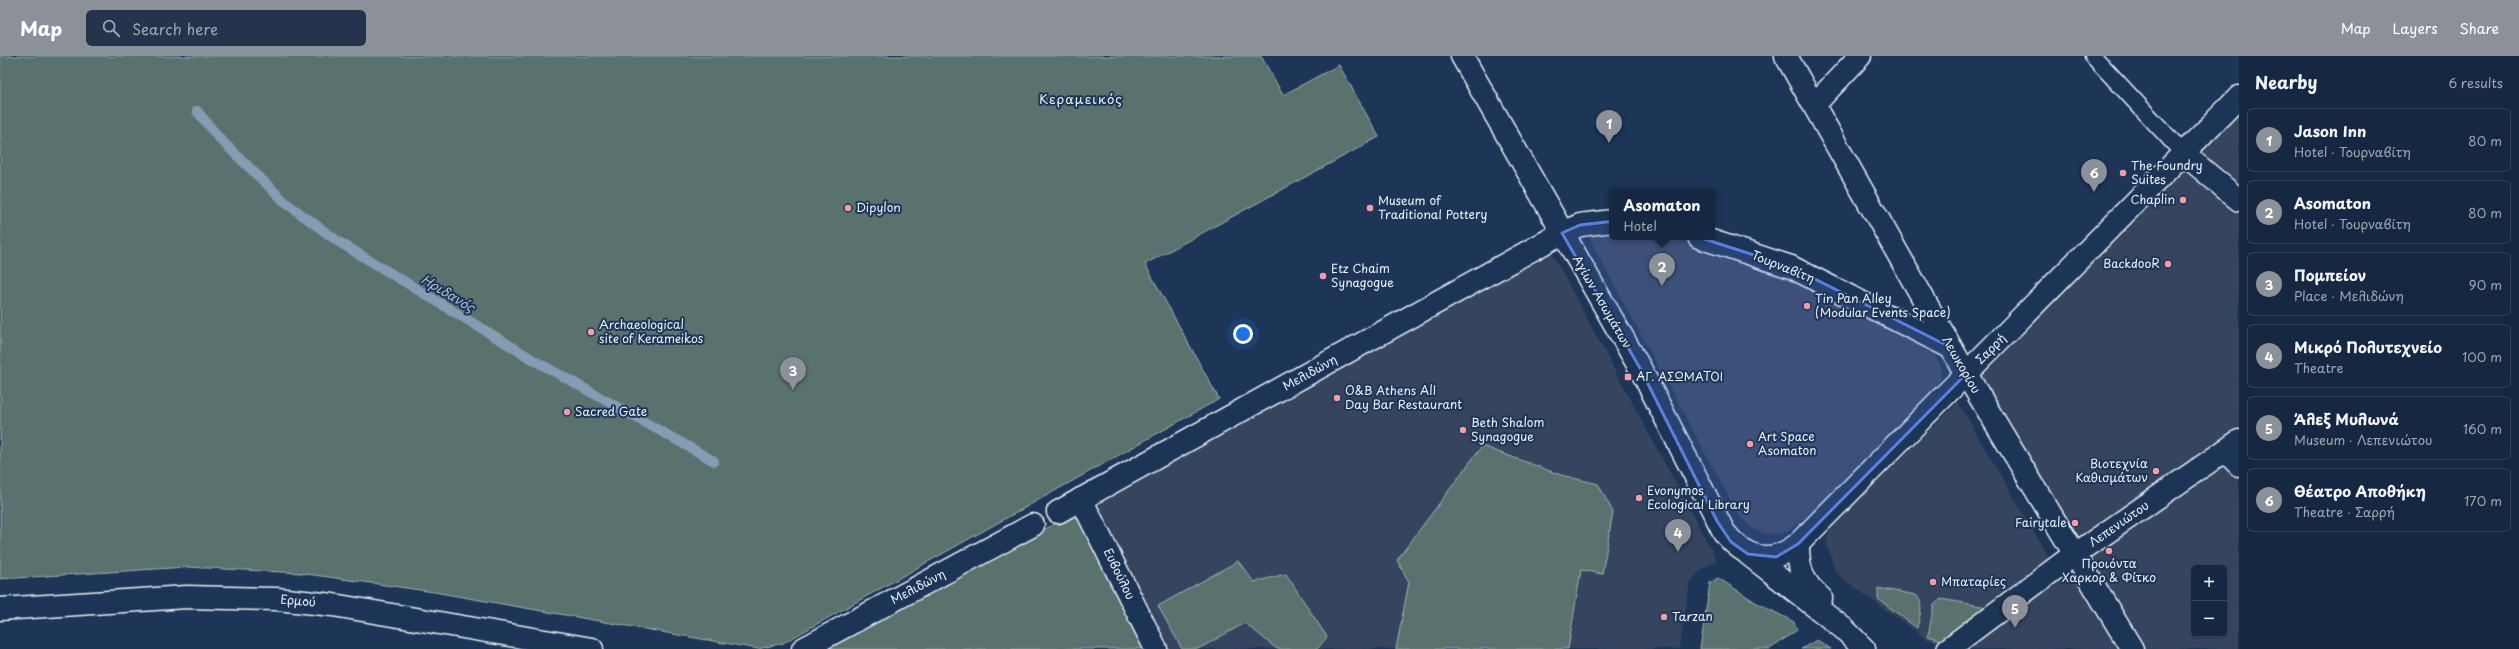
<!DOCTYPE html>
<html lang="en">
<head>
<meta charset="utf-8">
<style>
	body { margin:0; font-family:"Playpen Sans",sans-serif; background:#23344c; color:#f1f3f6 }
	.controls { position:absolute; right:12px; bottom:12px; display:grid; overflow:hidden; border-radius:6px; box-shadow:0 1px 3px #0004 }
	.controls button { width:36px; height:36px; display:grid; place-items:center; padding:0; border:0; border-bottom:1px solid #35445a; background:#162841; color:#f1f3f6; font:20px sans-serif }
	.you { position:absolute; left:1243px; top:278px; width:14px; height:14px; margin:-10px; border:3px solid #fff; border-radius:50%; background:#1a73e8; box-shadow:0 0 0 6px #1a73e833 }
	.badge { display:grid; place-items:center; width:26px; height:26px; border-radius:50%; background:#8c9099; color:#fff; font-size:13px; font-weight:700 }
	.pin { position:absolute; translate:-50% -33px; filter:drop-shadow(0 1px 2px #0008) }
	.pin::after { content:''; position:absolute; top:21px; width:14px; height:12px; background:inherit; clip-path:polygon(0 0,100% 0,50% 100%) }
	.popup { position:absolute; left:1609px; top:132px; width:106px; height:52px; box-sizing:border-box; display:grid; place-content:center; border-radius:6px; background:#162841; filter:drop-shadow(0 1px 3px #0005); font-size:13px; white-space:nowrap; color:#9ea6b1 }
	.popup b { font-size:15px; color:#f1f3f6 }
	.popup::after { content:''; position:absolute; left:50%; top:100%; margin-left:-8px; border:8px solid transparent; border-top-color:#162841 }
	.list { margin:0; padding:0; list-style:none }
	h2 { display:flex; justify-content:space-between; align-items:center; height:52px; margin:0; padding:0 16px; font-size:17px }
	h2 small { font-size:13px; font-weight:400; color:#9ea6b1 }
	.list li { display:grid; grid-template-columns:26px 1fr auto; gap:12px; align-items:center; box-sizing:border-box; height:64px; margin:0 8px 8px; padding:0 8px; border:1px solid #35445a; border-radius:6px }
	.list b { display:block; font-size:15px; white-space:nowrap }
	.list p { margin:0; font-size:13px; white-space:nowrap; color:#9ea6b1 }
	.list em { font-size:13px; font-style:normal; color:#9ea6b1 }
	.icon { flex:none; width:22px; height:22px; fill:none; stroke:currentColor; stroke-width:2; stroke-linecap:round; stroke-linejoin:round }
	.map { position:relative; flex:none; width:2239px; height:593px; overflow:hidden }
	header { display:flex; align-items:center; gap:24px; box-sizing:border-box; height:56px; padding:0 20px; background:#8c9099; color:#fff }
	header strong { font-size:19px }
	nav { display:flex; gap:22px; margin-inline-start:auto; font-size:14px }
	.search { width:280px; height:36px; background:#23344c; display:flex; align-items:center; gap:10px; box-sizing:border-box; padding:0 14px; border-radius:6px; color:#9ea6b1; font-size:15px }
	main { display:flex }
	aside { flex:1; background:#162841 }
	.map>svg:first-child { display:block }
	.built { fill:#34445f; fill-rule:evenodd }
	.green { fill:#5a726d; stroke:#a1b2b2 }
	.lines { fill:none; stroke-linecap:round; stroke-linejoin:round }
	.stream { stroke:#839eb4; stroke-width:10 }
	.lane-casing { stroke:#e8f1f8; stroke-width:19 }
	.street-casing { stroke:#e8f1f8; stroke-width:25 }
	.secondary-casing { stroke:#e8f1f8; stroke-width:25 }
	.lane { stroke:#1d3557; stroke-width:16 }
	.street { stroke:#1d3557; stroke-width:22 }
	.secondary { stroke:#1d3557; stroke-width:22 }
	.marked { fill:#5a7fe2; fill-opacity:0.2; stroke:#5a7fe2; stroke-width:3; stroke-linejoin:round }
	.poi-dot { fill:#ff9aa2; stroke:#1d3557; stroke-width:1.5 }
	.labels { text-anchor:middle; stroke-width:4; stroke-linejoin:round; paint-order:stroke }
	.poi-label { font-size:12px; fill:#e8f1f8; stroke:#1d3557; text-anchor:start }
	.street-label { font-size:12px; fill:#e8f1f8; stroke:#1d3557 }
	.neighbourhood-label { font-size:13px; letter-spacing:1px; fill:#e8f1f8; stroke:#1d3557 }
	.water-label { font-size:13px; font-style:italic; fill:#adc0d0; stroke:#1d3557 }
</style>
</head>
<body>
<header>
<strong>Map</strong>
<div class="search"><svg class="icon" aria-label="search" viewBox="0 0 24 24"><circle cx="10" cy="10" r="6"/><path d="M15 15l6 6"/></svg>Search here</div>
<nav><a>Map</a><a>Layers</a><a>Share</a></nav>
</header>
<main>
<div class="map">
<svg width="2239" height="593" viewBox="0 0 2239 593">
	<rect width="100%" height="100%" fill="#1d3557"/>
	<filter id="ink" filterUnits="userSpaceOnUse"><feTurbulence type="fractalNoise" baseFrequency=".025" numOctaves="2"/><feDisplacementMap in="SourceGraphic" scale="8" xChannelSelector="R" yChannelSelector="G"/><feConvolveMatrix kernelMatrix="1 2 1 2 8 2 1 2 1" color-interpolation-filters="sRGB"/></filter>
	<g filter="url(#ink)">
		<g class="built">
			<path d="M2239,54V593H1957L2071,507L1972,355L1962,335ZM2194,512H2224V578H2194Z"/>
			<path d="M1612,171V181H1671L1744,199L1791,217L1934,298L1941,310V327L1808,460L1786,476L1769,479L1752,473L1738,458L1595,194L1590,181Z"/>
			<path d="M1550,194L1717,504L1702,513L1690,527L1679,593H1158L1088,451Z"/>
			<path d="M1958,346L2057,515L1941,588L1926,583L1843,523L1835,515L1826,486L1831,471Z"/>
		</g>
		<g class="green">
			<path d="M0,0H1261L1283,39L1339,9L1379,81L1145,208L1219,343L783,587L758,593L434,536L300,517L187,511L0,523Z"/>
			<path d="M1482,390L1561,419L1598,428L1613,456L1602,518L1581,514L1568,593H1396L1409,526L1397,504Z"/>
			<path d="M1075,457L1143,593H823Z"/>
			<path d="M1238,505L1254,526L1286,518L1327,581L1317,593H1277L1245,567L1198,593H1182L1158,550Z"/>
			<path d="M1718,522L1757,547L1794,566L1797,574L1770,593H1700L1710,527Z"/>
			<path d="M1878,532L1916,539C1925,547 1919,562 1917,572L1878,543Z"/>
			<path d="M1941,543L1992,552L1949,583L1941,584L1928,580L1934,549Z"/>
			<path d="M1817,584L1831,593H1801Z"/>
		</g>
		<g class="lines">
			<path class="stream" d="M197,55L219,82L286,147L339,186L537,306L714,405"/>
			<defs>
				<path id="lane" d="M2093,0L2184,98"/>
				<g id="street">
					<path d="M1786,0L1966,318L2132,593"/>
					<path d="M1815,48L1860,0"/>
					<path d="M2184,98L2239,144"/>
					<path d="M1699,181L1791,211L1950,291"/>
					<path d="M2225,395L2239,409"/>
					<path d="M1081,443L1156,593"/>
					<path d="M1058,456L1562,177L1580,169L1612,165"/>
					<path d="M0,553L186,541L277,543L333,549L592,593"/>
					<path d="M803,593L1033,469"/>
					<path d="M1948,593L2064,506L2239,385"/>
				</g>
				<g id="secondary">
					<path d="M1462,0L1641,314L1724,476C1745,503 1770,510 1798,488L2239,41"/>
					<path d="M1798,488C1798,512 1802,527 1821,542"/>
					<path d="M1748,498L1844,573L1864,593"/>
				</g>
			</defs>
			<use href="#lane" class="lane-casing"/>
			<use href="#street" class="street-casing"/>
			<use href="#secondary" class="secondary-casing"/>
			<use href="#lane" class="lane"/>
			<use href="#street" class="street"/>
			<use href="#secondary" class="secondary"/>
		</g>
	</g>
	<path class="marked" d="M1615,165L1698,181L1791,211L1950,291L1966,318L1798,488L1776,501L1748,498L1731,486L1717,465L1641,314L1562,177L1580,169Z"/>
	<g class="poi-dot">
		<circle cx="2123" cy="117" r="4"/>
		<circle cx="2183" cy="144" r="4"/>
		<circle cx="848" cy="152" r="4"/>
		<circle cx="1370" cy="152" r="4"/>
		<circle cx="2168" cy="208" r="4"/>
		<circle cx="1323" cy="220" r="4"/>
		<circle cx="1807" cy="250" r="4"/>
		<circle cx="591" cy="276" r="4"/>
		<rect x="1624" y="317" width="8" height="8" rx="2"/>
		<circle cx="1337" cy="342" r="4"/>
		<circle cx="567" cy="356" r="4"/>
		<circle cx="1463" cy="374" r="4"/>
		<circle cx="1750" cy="388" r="4"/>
		<circle cx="2156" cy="415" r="4"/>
		<circle cx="1639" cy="442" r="4"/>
		<circle cx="2075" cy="467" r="4"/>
		<circle cx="2109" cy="495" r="4"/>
		<circle cx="1933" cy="526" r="4"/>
		<circle cx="1664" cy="561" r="4"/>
	</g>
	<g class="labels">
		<g class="poi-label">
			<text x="2131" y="114">The Foundry<tspan x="2131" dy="14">Suites</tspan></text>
			<text x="2175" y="148" text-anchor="end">Chaplin</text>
			<text x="1378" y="149">Museum of<tspan x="1378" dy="14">Traditional Pottery</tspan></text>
			<text x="856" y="156">Dipylon</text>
			<text x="2160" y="212" text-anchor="end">BackdooR</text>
			<text x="1331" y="217">Etz Chaim<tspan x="1331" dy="14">Synagogue</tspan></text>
			<text x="1815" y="247">Tin Pan Alley<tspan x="1815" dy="14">(Modular Events Space)</tspan></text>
			<text x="599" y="273">Archaeological<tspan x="599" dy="14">site of Kerameikos</tspan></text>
			<text x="1636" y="325">ΑΓ. ΑΣΩΜΑΤΟΙ</text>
			<text x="1345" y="339">O&amp;B Athens All<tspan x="1345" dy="14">Day Bar Restaurant</tspan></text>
			<text x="575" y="360">Sacred Gate</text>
			<text x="1471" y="371">Beth Shalom<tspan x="1471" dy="14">Synagogue</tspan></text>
			<text x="1758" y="385">Art Space<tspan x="1758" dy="14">Asomaton</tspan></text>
			<text x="2148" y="412" text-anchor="end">Βιοτεχνία<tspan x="2148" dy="14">Καθισμάτων</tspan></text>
			<text x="1647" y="439">Evonymos<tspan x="1647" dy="14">Ecological Library</tspan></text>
			<text x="2067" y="471" text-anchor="end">Fairytale</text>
			<text x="2109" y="512" text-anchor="middle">Προιόντα<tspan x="2109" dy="14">Χαρκορ &amp; Φίτκο</tspan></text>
			<text x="1941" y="530">Μπαταρίες</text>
			<text x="1672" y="565">Tarzan</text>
		</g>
		<g class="street-label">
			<text transform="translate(1783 211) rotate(22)" y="4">Τουρναβίτη</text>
			<text transform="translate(1602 246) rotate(60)" y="4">Αγίων Ασωμάτων</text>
			<text transform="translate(1991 293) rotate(-45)" y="4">Σαρρή</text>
			<text transform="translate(1961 309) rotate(60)" y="4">Λεωκορίου</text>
			<text transform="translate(1310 317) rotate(-29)" y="4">Μελιδώνη</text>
			<text transform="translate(2119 468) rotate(-35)" y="4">Λεπενιώτου</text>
			<text transform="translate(1119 518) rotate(64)" y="4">Ευβούλου</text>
			<text transform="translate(918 531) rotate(-28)" y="4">Μελιδώνη</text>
			<text transform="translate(298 545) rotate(5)" y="4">Ερμού</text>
		</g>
		<g class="neighbourhood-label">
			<text x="1081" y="48">Κεραμεικός</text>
		</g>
		<g class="water-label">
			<text transform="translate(448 237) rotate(31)" y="5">Ηριδανός</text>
		</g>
	</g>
</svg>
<div class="controls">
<button>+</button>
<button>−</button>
</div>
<div class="you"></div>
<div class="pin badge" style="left:1609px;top:87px">1</div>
<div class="pin badge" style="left:1662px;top:230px">2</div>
<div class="popup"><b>Asomaton</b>Hotel</div>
<div class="pin badge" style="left:793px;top:334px">3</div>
<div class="pin badge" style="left:1678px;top:496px">4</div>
<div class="pin badge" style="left:2015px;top:572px">5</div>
<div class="pin badge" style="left:2094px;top:136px">6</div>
</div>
<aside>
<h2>Nearby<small>6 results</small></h2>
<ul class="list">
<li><span class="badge">1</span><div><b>Jason Inn</b><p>Hotel · Τουρναβίτη</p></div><em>80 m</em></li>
<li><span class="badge">2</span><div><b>Asomaton</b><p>Hotel · Τουρναβίτη</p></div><em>80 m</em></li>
<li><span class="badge">3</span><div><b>Πομπείον</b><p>Place · Μελιδώνη</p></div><em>90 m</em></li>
<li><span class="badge">4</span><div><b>Μικρό Πολυτεχνείο</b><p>Theatre</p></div><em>100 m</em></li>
<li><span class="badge">5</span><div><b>Άλεξ Μυλωνά</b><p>Museum · Λεπενιώτου</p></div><em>160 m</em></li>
<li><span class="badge">6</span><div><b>Θέατρο Αποθήκη</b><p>Theatre · Σαρρή</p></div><em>170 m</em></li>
</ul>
</aside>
</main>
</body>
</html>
